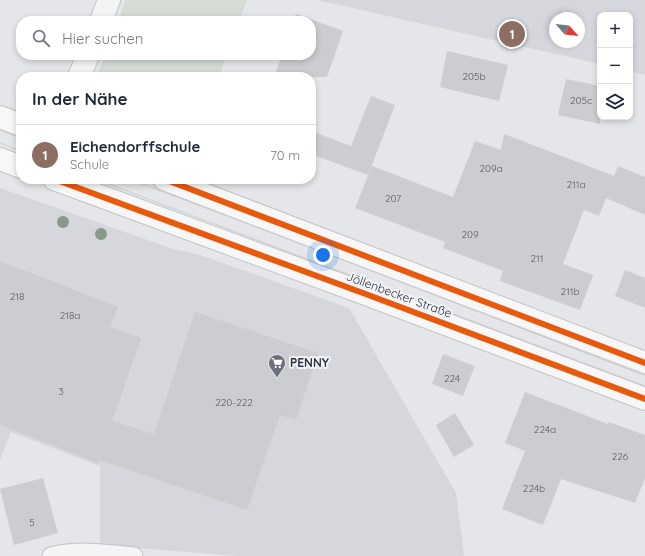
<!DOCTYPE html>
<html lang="de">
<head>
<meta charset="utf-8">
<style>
	body { margin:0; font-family:Quicksand,sans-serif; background:#f2f2f3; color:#1f2937 }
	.controls { position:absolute; right:12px; top:12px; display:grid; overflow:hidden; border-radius:8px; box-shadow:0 2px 6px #0003 }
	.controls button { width:36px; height:36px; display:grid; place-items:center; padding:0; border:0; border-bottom:1px solid #e0e1e3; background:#fff; color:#1f2937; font:20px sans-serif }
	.compass { position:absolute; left:549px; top:12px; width:36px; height:36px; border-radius:50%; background:#fff; box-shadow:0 2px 6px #0003; rotate:117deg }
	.you { position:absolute; left:323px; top:255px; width:14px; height:14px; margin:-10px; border:3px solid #fff; border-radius:50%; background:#1a73e8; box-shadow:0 0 0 6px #1a73e833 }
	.badge { display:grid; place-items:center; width:26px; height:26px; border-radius:50%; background:#0b8043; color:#fff; font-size:13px; font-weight:700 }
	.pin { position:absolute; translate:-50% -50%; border:2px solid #fff; box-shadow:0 1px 4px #0006 }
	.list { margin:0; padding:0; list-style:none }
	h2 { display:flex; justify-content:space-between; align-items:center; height:52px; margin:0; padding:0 16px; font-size:17px }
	h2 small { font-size:13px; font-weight:400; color:#747a83 }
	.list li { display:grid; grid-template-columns:26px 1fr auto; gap:12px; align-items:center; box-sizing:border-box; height:60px; padding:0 16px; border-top:1px solid #e0e1e3 }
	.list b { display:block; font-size:15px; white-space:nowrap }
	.list p { margin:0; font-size:13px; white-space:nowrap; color:#747a83 }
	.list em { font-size:13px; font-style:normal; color:#747a83 }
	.icon { flex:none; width:22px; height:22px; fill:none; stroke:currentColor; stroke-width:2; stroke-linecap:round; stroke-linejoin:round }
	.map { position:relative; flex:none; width:645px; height:556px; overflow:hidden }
	.search { position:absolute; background:#fff; box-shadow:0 2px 6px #0003; left:16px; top:16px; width:300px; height:44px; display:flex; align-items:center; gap:10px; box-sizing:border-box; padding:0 14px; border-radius:16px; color:#747a83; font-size:15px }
	.panel { position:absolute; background:#fff; box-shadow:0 2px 6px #0003; left:16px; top:72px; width:300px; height:112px; border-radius:16px }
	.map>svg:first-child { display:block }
	.built { fill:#d5d7dd; fill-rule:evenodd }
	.green { fill:#d4dcd5 }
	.building { fill:#cbcdd1 }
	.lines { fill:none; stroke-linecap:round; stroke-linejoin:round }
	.lane-casing { stroke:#c1c3c5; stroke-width:19 }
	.street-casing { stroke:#c1c3c5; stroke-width:24 }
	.secondary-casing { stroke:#c1c3c5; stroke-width:24 }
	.lane { stroke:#f3f4f5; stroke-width:17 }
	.street { stroke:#f3f4f5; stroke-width:22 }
	.secondary { stroke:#f7f7f7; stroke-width:22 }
	.tram { stroke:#cdced0; stroke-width:1 }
	.cycleway-casing { stroke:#f2f4f7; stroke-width:8 }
	.cycleway { stroke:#e8590c; stroke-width:6 }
	.tree { fill:#879a89 }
	.labels { text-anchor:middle; stroke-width:4; stroke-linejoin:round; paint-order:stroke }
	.number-label { font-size:10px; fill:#565966 }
	.street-label { font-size:12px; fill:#2c3041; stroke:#f2f4f7 }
	.poi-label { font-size:12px; font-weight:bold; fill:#2c3041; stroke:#f2f4f7; text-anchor:start }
</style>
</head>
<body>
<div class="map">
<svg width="645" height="556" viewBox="0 0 645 556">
	<rect width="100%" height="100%" fill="#e4e6e9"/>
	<g class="built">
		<path d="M317,0H645V75L630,71V15H600V64ZM555,18H579V42H555Z"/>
		<path d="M0,188L173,249L200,255L262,277L349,308L456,493L464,556H236L100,545V466L11,432L0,460Z"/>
	</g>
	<g class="green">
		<path d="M126,0H247L239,21H118Z"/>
		<path d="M105,55H227L219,77H97Z"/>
	</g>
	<g class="building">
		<path d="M296,14L343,31L327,77H274L282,55H311V21H293Z"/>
		<path d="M447,51L508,65L499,101L440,87Z"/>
		<path d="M566,79L600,86V124L558,115Z"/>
		<path d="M371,96L395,105L368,175L311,154V131L351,146Z"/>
		<path d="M504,134L614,176L618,166L645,177V215L606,198L599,216L584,210L563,264L593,275L580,310L500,281L503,271L443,248L445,242L355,208L372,166L453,197L475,141L501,150Z"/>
		<path d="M0,261L118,307L110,327L141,338L112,421L154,434L195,312L318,353L296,420L280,415L247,510L99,460L98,463L0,425Z"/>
		<path d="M625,270L645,278V308L615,296Z"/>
		<path d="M443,354L475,366L463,396L432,384Z"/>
		<path d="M525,392L608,424L609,422L645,435V478L635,503L561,479L543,525L502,509L525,451L505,443Z"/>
		<path d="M455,413L474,445L454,457L436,425Z"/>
		<path d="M43,478L58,533L14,545L0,489Z"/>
	</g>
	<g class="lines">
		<defs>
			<path id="lane" d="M51,556C79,549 106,553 134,556"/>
			<g id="street">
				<path d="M101,21L109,0"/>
				<path d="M79,77L88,55"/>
			</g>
			<g id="secondary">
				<path d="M0,117L21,125"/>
				<path d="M0,159L21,167"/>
				<path d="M54,179L363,293L645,399"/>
				<path d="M164,179L645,363"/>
			</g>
		</defs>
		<use href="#lane" class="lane-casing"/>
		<use href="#street" class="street-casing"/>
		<use href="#secondary" class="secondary-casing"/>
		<use href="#lane" class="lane"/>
		<use href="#street" class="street"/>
		<use href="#secondary" class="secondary"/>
		<g class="tram">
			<path d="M0,130L21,138"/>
			<path d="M0,143L21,151"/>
			<path d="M95,179L645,386"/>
			<path d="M129,179L645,374"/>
		</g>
		<defs>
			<g id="cycleway">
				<path d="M54,179L363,293L645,399"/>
				<path d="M164,179L645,363"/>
			</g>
		</defs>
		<use href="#cycleway" class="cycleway-casing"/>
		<use href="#cycleway" class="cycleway"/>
	</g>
	<g class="tree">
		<circle cx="63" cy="222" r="6"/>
		<circle cx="101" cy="234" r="6"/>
	</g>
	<defs>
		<symbol id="supermarket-pin" viewBox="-11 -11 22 30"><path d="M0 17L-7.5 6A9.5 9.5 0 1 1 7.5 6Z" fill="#6c707c" stroke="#f2f4f7"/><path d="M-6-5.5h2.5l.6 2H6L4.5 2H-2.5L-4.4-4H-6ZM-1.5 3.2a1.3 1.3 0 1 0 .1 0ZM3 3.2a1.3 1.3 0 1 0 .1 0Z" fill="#fff"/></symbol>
	</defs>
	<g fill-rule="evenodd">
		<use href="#supermarket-pin" x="267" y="353" width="20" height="27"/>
	</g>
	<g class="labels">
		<g class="number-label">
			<text x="474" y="80">205b</text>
			<text x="581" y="104">205c</text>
			<text x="491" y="172">209a</text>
			<text x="576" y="188">211a</text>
			<text x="393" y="202">207</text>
			<text x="470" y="238">209</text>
			<text x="537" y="262">211</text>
			<text x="570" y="295">211b</text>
			<text x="17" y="300">218</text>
			<text x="70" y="319">218a</text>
			<text x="452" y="382">224</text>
			<text x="61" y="395">3</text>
			<text x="234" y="406">220-222</text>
			<text x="545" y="433">224a</text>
			<text x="620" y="460">226</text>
			<text x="534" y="492">224b</text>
			<text x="32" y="526">5</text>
		</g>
		<g class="street-label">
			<text transform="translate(399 295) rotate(20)" y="4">Jöllenbecker Straße</text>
		</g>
		<g class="poi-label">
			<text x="290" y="367">PENNY</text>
		</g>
	</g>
</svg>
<div class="controls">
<button>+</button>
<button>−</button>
<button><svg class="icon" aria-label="layers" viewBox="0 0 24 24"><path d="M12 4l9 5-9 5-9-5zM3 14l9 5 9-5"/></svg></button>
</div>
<svg class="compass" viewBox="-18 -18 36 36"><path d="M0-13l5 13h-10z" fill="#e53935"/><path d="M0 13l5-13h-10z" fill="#747a83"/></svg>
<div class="you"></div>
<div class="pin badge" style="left:512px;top:34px;background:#8d6e63">1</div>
<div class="search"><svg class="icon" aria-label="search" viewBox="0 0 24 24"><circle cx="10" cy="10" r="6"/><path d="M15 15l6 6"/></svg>Hier suchen</div>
<section class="panel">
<h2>In der Nähe<small></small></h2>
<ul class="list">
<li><span class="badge" style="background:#8d6e63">1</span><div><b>Eichendorffschule</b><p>Schule</p></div><em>70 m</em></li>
</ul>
</section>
</div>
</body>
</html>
